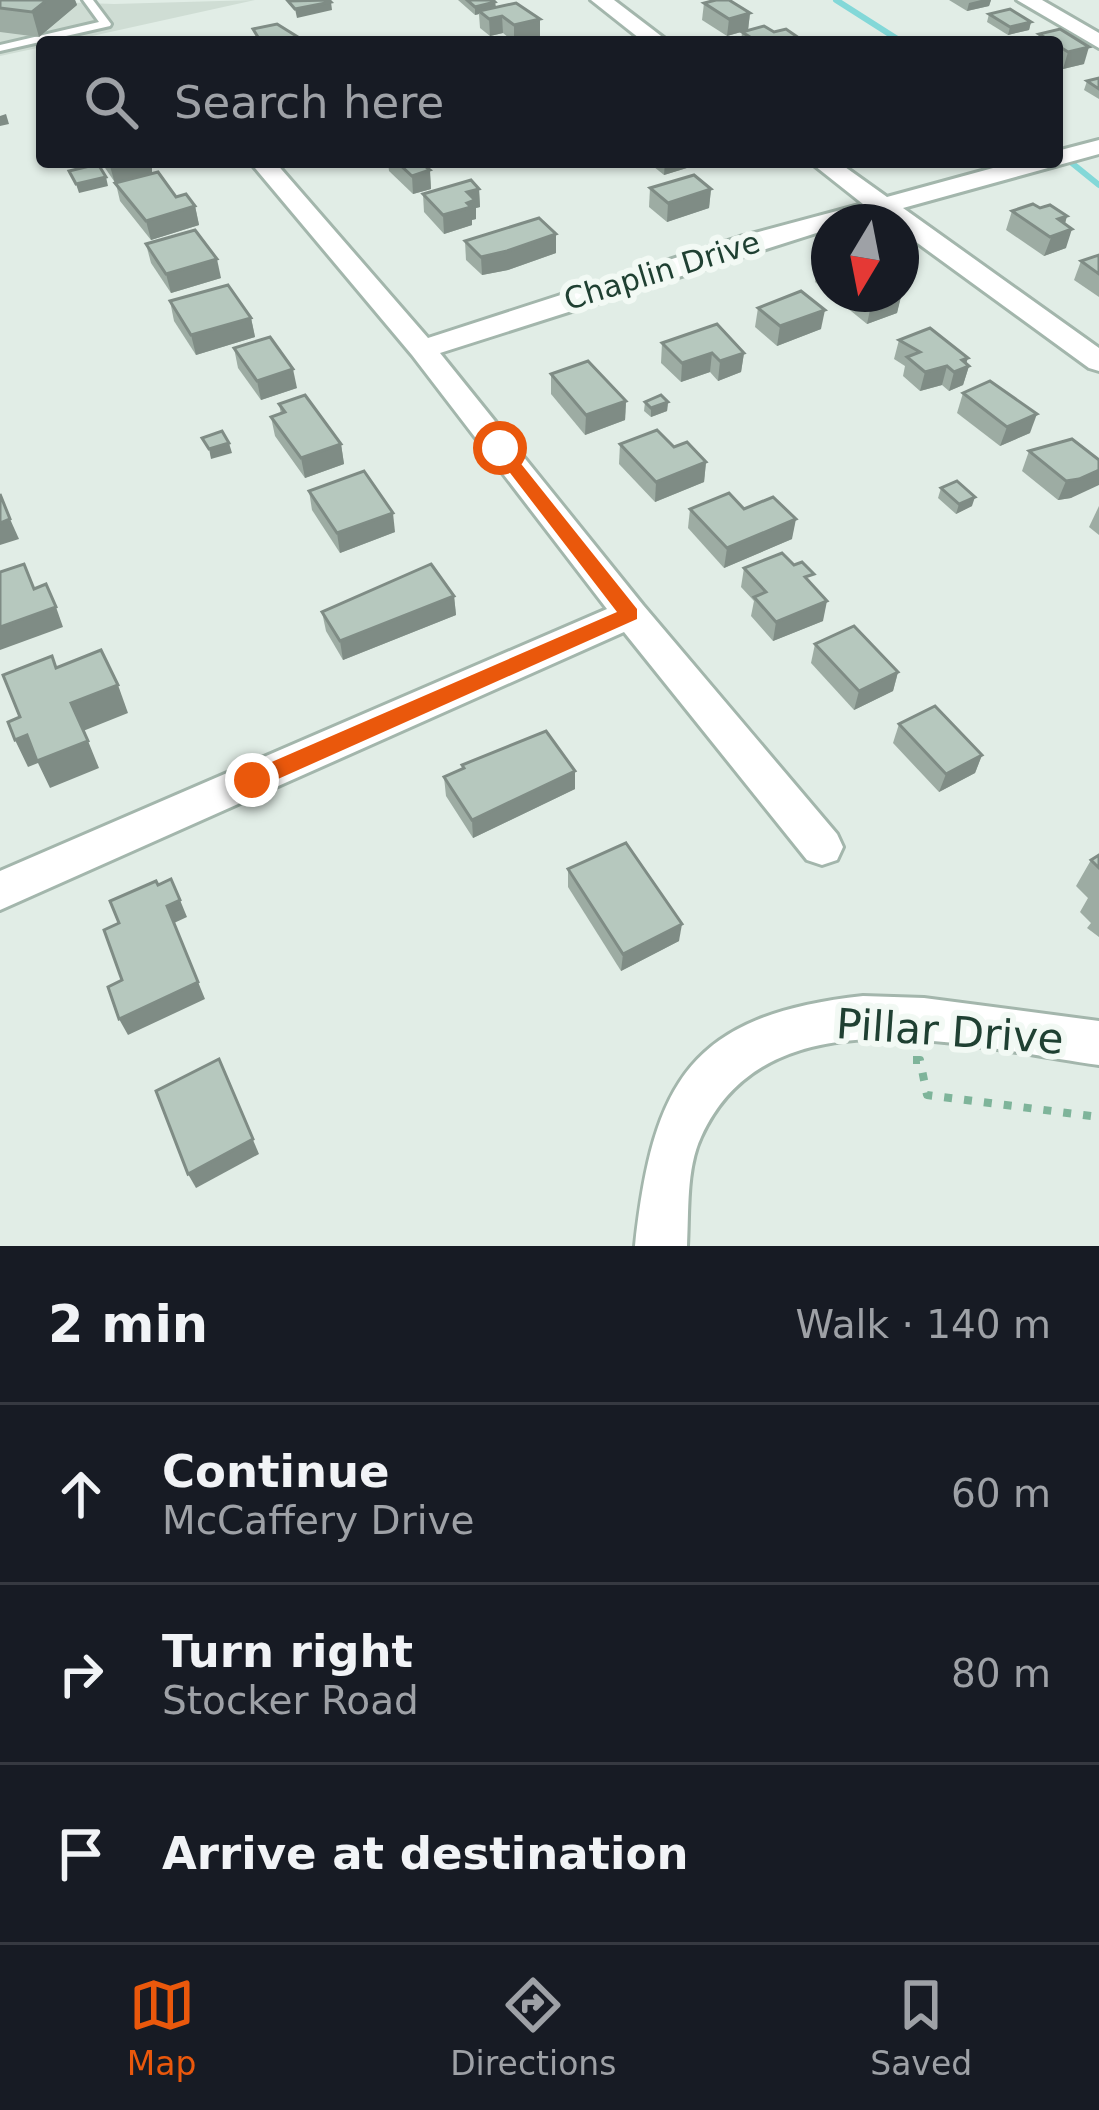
<!DOCTYPE html>
<html lang="en">
<head>
<meta charset="utf-8">
<style>
	body { margin:0; font-family:"DejaVu Sans",sans-serif; background:#20242c; color:#f1f3f6 }
	.compass { position:absolute; left:811px; top:204px; width:108px; height:108px; border-radius:50%; background:#171b24; box-shadow:0 3px 9px #0004; rotate:190deg }
	.stop { position:absolute; width:36px; height:36px; margin:-27px; border:9px solid #ea580c; border-radius:50%; background:#fff }
	.stop.end { background:#ea580c; border-color:#fff; box-shadow:0 3px 12px #0008 }
	.list { margin:0; padding:0; list-style:none }
	h2 { display:flex; justify-content:space-between; align-items:center; height:156px; margin:0; padding:0 48px; font-size:51px }
	h2 small { font-size:39px; font-weight:400; color:#9ea1a6 }
	.list li { display:grid; grid-template-columns:78px 1fr auto; gap:36px; align-items:center; box-sizing:border-box; height:180px; padding:0 48px; border-top:3px solid #363941 }
	.list b { display:block; font-size:45px; white-space:nowrap }
	.list p { margin:0; font-size:39px; white-space:nowrap; color:#9ea1a6 }
	.list em { font-size:39px; font-style:normal; color:#9ea1a6 }
	.icon { flex:none; width:66px; height:66px; fill:none; stroke:currentColor; stroke-width:2; stroke-linecap:round; stroke-linejoin:round }
	.map { position:relative; flex:none; width:1099px; height:1246px; overflow:hidden }
	.search { position:absolute; background:#171b24; box-shadow:0 3px 9px #0004; left:36px; right:36px; top:36px; height:132px; display:flex; align-items:center; gap:30px; box-sizing:border-box; padding:0 42px; border-radius:12px; color:#9ea1a6; font-size:45px }
	.sheet { height:696px; background:#171b24 }
	nav { display:flex; justify-content:space-around; align-items:center; box-sizing:border-box; height:168px; border-top:3px solid #363941; background:#171b24; font-size:33px; color:#9ea1a6 }
	nav a { display:grid; justify-items:center; gap:6px }
	nav .on { color:#ea580c }
	.map>svg:first-child { display:block }
	.built { fill:#cfddd4 }
	.lines { fill:none; stroke-linecap:round; stroke-linejoin:round }
	.stream { stroke:#83d8d8; stroke-width:6 }
	.lane-casing { stroke:#a3b6ac; stroke-width:6 }
	.street-casing { stroke:#a3b6ac; stroke-width:6 }
	.path { stroke:#7eb49a; stroke-width:8; stroke-dasharray:8 12; stroke-linecap:butt }
	.lane { fill:#fff; fill-rule:evenodd }
	.street { fill:#fff; fill-rule:evenodd }
	.wall { fill:#9daca3 }
	.shaded-wall { fill:#7f8c85 }
	.building { fill:#b6c8be; stroke:#7f8c85; stroke-width:3 }
	.route { fill:#ea580c }
	.labels { text-anchor:middle; stroke-width:12; stroke-linejoin:round; paint-order:stroke }
	.far-street-label { font-size:30px; fill:#1f4032; stroke:#f2f9f4 }
	.near-street-label { font-size:42px; fill:#1f4032; stroke:#f2f9f4 }
</style>
</head>
<body>
<div class="map">
<svg width="1099" height="1246" viewBox="0 0 1099 1246">
	<rect width="100%" height="100%" fill="#e1ede6"/>
	<path class="built" d="M0,0L114,4L255,0L65,42H42V47L0,56Z"/>
	<g class="lines">
		<g class="stream">
			<path d="M836,0L902,42"/>
			<path d="M1057,151L1099,185"/>
		</g>
		<defs>
			<path id="lane" d="M83,0H93L111,24L110,26L0,51V45L99,22Z"/>
			<g id="street">
				<path d="M591,0H614L669,42H644Z"/>
				<path d="M1017,0H1042L1099,33V48Z"/>
				<path d="M1099,140V154L903,208L1099,348V371L1089,368L901,231V222H888L879,215L829,222V229L440,353L643,605L837,834L843,847L837,860L822,865L807,860L624,632L0,910V871L607,609L412,355L250,162H275L428,338L740,237L863,204L810,162H838L887,197L1015,162H1057V151Z"/>
				<path d="M863,996L924,998L1099,1021V1065C972,1048 769,988 701,1137C686,1169 689,1212 687,1246H635C653,1082 690,1015 863,996Z"/>
			</g>
		</defs>
		<use href="#lane" class="lane-casing"/>
		<use href="#street" class="street-casing"/>
		<path class="path" d="M913,1060H920L927,1095L1099,1117"/>
		<use href="#lane" class="lane"/>
		<use href="#street" class="street"/>
	</g>
	<g class="wall">
		<path d="M0,0H75L77,5L39,37L0,32Z"/>
		<path d="M458,0H493L495,2L496,7L540,36L514,42L503,33L490,36L480,28L479,14L475,15Z"/>
		<path d="M949,0H991L989,6L967,11Z"/>
		<path d="M704,3L750,13L748,30L727,36L702,20Z"/>
		<path d="M989,14L1031,22L1029,30L1008,35L987,22Z"/>
		<path d="M1060,29L1084,64L1063,69L1057,66V42H1037L1039,34Z"/>
		<path d="M742,32H774L798,42H741Z"/>
		<path d="M1099,78V99L1084,90L1087,81Z"/>
		<path d="M101,162H152V174L176,197L195,206L199,225L151,240L120,201L116,184Z"/>
		<path d="M388,162H429L431,189L413,194L389,171Z"/>
		<path d="M648,162H691L690,167L664,175Z"/>
		<path d="M650,188L711,189L709,208L667,222L649,207Z"/>
		<path d="M479,189L480,207L476,208V219L472,220V225L444,234L424,212L423,194Z"/>
		<path d="M1040,208L1067,216L1065,224L1066,248L1044,256L1006,230L1012,211Z"/>
		<path d="M556,234V253L508,270L482,275L466,260L465,241Z"/>
		<path d="M146,244L221,278L171,293L151,263Z"/>
		<path d="M1099,255V297L1074,280L1081,261Z"/>
		<path d="M829,259V293L815,282L818,263Z"/>
		<path d="M830,294H901L897,313L867,324Z"/>
		<path d="M170,301L251,318L255,337L196,355L174,321Z"/>
		<path d="M758,308L821,329L777,346L755,327Z"/>
		<path d="M899,340L966,364L969,366L963,385L949,391L942,385L920,391L903,376L905,366L894,359Z"/>
		<path d="M662,343L744,353L741,372L718,381L710,372L681,382L661,363Z"/>
		<path d="M234,348L297,388L261,400L238,368Z"/>
		<path d="M551,374L626,401L625,420L585,435L551,394Z"/>
		<path d="M963,393L1030,433L1000,446L957,413Z"/>
		<path d="M645,402H668L667,411L651,417L644,411Z"/>
		<path d="M279,404L341,444L344,464L305,478L275,436L271,417L281,414Z"/>
		<path d="M620,444L674,447L706,462L704,482L655,502L619,464Z"/>
		<path d="M1029,451L1099,460L1071,498L1058,500L1022,471Z"/>
		<path d="M941,488L972,506L956,514L938,498Z"/>
		<path d="M309,491L395,532L340,553L312,510Z"/>
		<path d="M1099,506V535L1089,527Z"/>
		<path d="M690,509H744L792,539L724,568L688,528Z"/>
		<path d="M744,568L812,584L823,621L773,641L751,616L754,601L741,587Z"/>
		<path d="M454,596L456,615L343,660L326,631L322,612Z"/>
		<path d="M815,644L898,672L893,691L854,710L811,663Z"/>
		<path d="M899,724L982,755L975,773L939,792L893,743Z"/>
		<path d="M462,765L575,789L473,838L446,796L444,777L462,769Z"/>
		<path d="M1099,855V937L1087,928L1091,923L1080,912L1088,898L1076,886L1091,860Z"/>
		<path d="M568,869L679,941L621,971L568,887Z"/>
	</g>
	<g class="shaded-wall">
		<path d="M47,0H75L77,5L39,37L32,12Z"/>
		<path d="M981,0H991L989,6L967,11L969,3Z"/>
		<path d="M331,2L332,10L297,18L295,9Z"/>
		<path d="M495,2L496,10L479,11V14L475,15V7Z"/>
		<path d="M750,13L748,30L727,36L729,19Z"/>
		<path d="M502,16L503,33L490,36L489,19Z"/>
		<path d="M540,19V36L514,42V25Z"/>
		<path d="M1031,22L1029,30L1008,35L1010,27Z"/>
		<path d="M1089,47L1084,64L1063,69L1068,52Z"/>
		<path d="M6,114L9,124L0,126V116Z"/>
		<path d="M127,162H152V175L115,184L110,166Z"/>
		<path d="M421,162H429L430,169L426,172L430,170L431,189L413,194L412,176Z"/>
		<path d="M665,162H691L690,167L664,175Z"/>
		<path d="M106,177L108,186L79,193L76,184Z"/>
		<path d="M479,189L480,207L476,208V219L472,220V225L444,234L443,215L467,192Z"/>
		<path d="M711,189L709,208L667,222L668,203Z"/>
		<path d="M195,206L199,225L151,240L146,221Z"/>
		<path d="M1067,216L1062,233L1072,229L1066,248L1044,256L1058,219Z"/>
		<path d="M556,234V253L508,270L482,275L481,257Z"/>
		<path d="M217,259L221,278L171,293L166,274Z"/>
		<path d="M902,293L897,313L867,324L871,305Z"/>
		<path d="M825,310L821,329L777,346L780,326Z"/>
		<path d="M251,318L255,337L196,355L191,335Z"/>
		<path d="M712,353L710,372L681,382L682,363Z"/>
		<path d="M744,353L741,372L718,381L720,361Z"/>
		<path d="M968,358L965,367L969,366L963,385L949,391L954,372L962,360Z"/>
		<path d="M947,366L942,385L920,391L925,372Z"/>
		<path d="M293,369L297,388L261,400L257,381Z"/>
		<path d="M626,401L625,420L585,435L586,415Z"/>
		<path d="M668,402L667,411L651,417V408Z"/>
		<path d="M1037,414L1030,433L1000,446L1007,427Z"/>
		<path d="M229,443L232,453L211,459L209,449Z"/>
		<path d="M341,444L344,464L305,478L301,458Z"/>
		<path d="M706,462L704,482L655,502L656,482Z"/>
		<path d="M1099,470V485L1071,498L1058,500L1066,481Z"/>
		<path d="M975,497L972,506L956,514L959,504Z"/>
		<path d="M393,513L395,532L340,553L337,533Z"/>
		<path d="M10,519L19,539L0,545V523Z"/>
		<path d="M796,519L792,539L724,568L727,548Z"/>
		<path d="M454,596L456,615L343,660L340,641Z"/>
		<path d="M827,601L823,621L773,641L776,622Z"/>
		<path d="M56,607L63,627L0,650V627Z"/>
		<path d="M898,672L893,691L854,710L859,691Z"/>
		<path d="M118,685L128,713L83,731L71,703Z"/>
		<path d="M27,735L88,741L99,768L50,788L38,763L28,767L15,740Z"/>
		<path d="M982,755L975,773L939,792L946,774Z"/>
		<path d="M575,771V789L473,838L472,820Z"/>
		<path d="M180,900L187,917L174,923L205,999L128,1035L119,1019L167,906Z"/>
		<path d="M682,924L679,941L621,971L623,954Z"/>
		<path d="M219,1059L259,1154L196,1188L188,1174Z"/>
	</g>
	<g class="building">
		<path d="M0,0H47L32,12L0,8Z"/>
		<path d="M329,0L331,2L295,9L288,1Z"/>
		<path d="M467,0H493L495,2L475,7Z"/>
		<path d="M716,0H729L750,13L729,19L704,3Z"/>
		<path d="M516,3L540,19L514,25L502,16L489,19L479,11Z"/>
		<path d="M1010,9L1031,22L1010,27L989,14Z"/>
		<path d="M277,24L298,37L291,38L295,42H261L253,29Z"/>
		<path d="M764,26L774,32L786,29L799,38L787,42H758L742,32Z"/>
		<path d="M1060,29L1089,47L1068,52L1057,45V42H1052L1039,34Z"/>
		<path d="M1099,78V89L1087,81Z"/>
		<path d="M397,162H420L430,170L412,176Z"/>
		<path d="M98,164L106,177L76,184L69,171Z"/>
		<path d="M158,172L176,197L186,194L195,206L146,221L115,183Z"/>
		<path d="M694,175L711,189L668,203L650,188Z"/>
		<path d="M471,180L479,189L467,192L475,200L467,203L471,207L443,215L423,194Z"/>
		<path d="M1033,204L1040,208L1050,205L1067,216L1058,219L1072,229L1050,237L1012,211Z"/>
		<path d="M539,218L556,234L507,251L481,257L465,241Z"/>
		<path d="M195,230L217,259L166,274L146,244Z"/>
		<path d="M1099,255V274L1081,261Z"/>
		<path d="M829,259V272L818,263Z"/>
		<path d="M228,285L251,318L191,335L170,301Z"/>
		<path d="M801,291L825,310L780,326L758,308Z"/>
		<path d="M858,294H900L871,305Z"/>
		<path d="M717,324L744,353L720,361L712,353L682,363L662,343Z"/>
		<path d="M930,328L968,358L962,360L969,366L954,372L947,366L925,372L907,357L920,352L899,340Z"/>
		<path d="M270,337L293,369L257,381L234,348Z"/>
		<path d="M588,361L626,401L586,415L551,374Z"/>
		<path d="M990,381L1037,414L1007,427L963,393Z"/>
		<path d="M305,395L341,444L301,458L271,417L285,412L279,404Z"/>
		<path d="M661,395L668,402L651,408L645,402Z"/>
		<path d="M657,430L674,447L687,442L706,462L656,482L620,444Z"/>
		<path d="M222,431L229,443L209,449L202,438Z"/>
		<path d="M1072,439L1099,460V470L1079,479L1066,481L1029,451Z"/>
		<path d="M364,471L393,513L337,533L309,491Z"/>
		<path d="M957,481L975,497L959,504L941,488Z"/>
		<path d="M729,493L744,509L773,497L796,519L727,548L690,509Z"/>
		<path d="M0,494L10,519L0,523Z"/>
		<path d="M782,553L794,565L802,562L814,574L805,577L827,601L776,622L754,597L766,592L744,568Z"/>
		<path d="M24,564L34,589L46,584L56,607L0,627V572Z"/>
		<path d="M431,564L454,596L340,641L322,612Z"/>
		<path d="M854,626L898,672L859,691L815,644Z"/>
		<path d="M101,650L118,685L71,703L88,741L37,761L27,735L15,740L8,722L20,717L3,675L52,656L56,668Z"/>
		<path d="M935,706L982,755L946,774L899,724Z"/>
		<path d="M546,731L575,771L472,820L444,777L464,768L462,765Z"/>
		<path d="M626,843L682,924L623,954L568,869Z"/>
		<path d="M1099,855V868L1091,860Z"/>
		<path d="M171,879L180,900L167,906L198,982L119,1019L108,987L122,980L104,930L119,923L110,901L156,881L158,885Z"/>
		<path d="M219,1059L253,1139L188,1174L156,1091Z"/>
	</g>
	<path class="route" d="M494,445H506L637,609V619L260,787H244V774L617,612L494,452Z"/>
	<g class="labels">
		<g class="far-street-label">
			<text transform="translate(662 271) rotate(-17)" y="10">Chaplin Drive</text>
		</g>
		<g class="near-street-label">
			<text transform="translate(950 1031) rotate(4)" y="15">Pillar Drive</text>
		</g>
	</g>
</svg>
<svg class="compass" viewBox="-18 -18 36 36"><path d="M0-13l5 13h-10z" fill="#e53935"/><path d="M0 13l5-13h-10z" fill="#9ea1a6"/></svg>
<div class="stop" style="left:500px;top:448px"></div>
<div class="stop end" style="left:252px;top:780px"></div>
<div class="search"><svg class="icon" aria-label="search" viewBox="0 0 24 24"><circle cx="10" cy="10" r="6"/><path d="M15 15l6 6"/></svg>Search here</div>
</div>
<section class="sheet">
<h2>2 min<small>Walk · 140 m</small></h2>
<ul class="list">
<li><svg class="icon" aria-label="ahead" viewBox="0 0 24 24"><path d="M12 20V5M6 11l6-6 6 6"/></svg><div><b>Continue</b><p>McCaffery Drive</p></div><em>60 m</em></li>
<li><svg class="icon" aria-label="right" viewBox="0 0 24 24"><path d="M7 20v-9h11M14 6l5 5-5 5"/></svg><div><b>Turn right</b><p>Stocker Road</p></div><em>80 m</em></li>
<li><svg class="icon" aria-label="arrive" viewBox="0 0 24 24"><path d="M6 21V4h12l-3 4 3 4H6"/></svg><div><b>Arrive at destination</b></div></li>
</ul>
</section>
<nav>
<a class="on"><svg class="icon" aria-label="map" viewBox="0 0 24 24"><path d="M3 6l6-2 6 2 6-2v14l-6 2-6-2-6 2zM9 4v14M15 6v14"/></svg>Map</a>
<a><svg class="icon" aria-label="directions" viewBox="0 0 24 24"><path d="M12 3l9 9-9 9-9-9zM9 14v-3h6M13 9l2 2-2 2"/></svg>Directions</a>
<a><svg class="icon" aria-label="saved" viewBox="0 0 24 24"><path d="M7 4h10v16l-5-4-5 4z"/></svg>Saved</a>
</nav>
</body>
</html>
